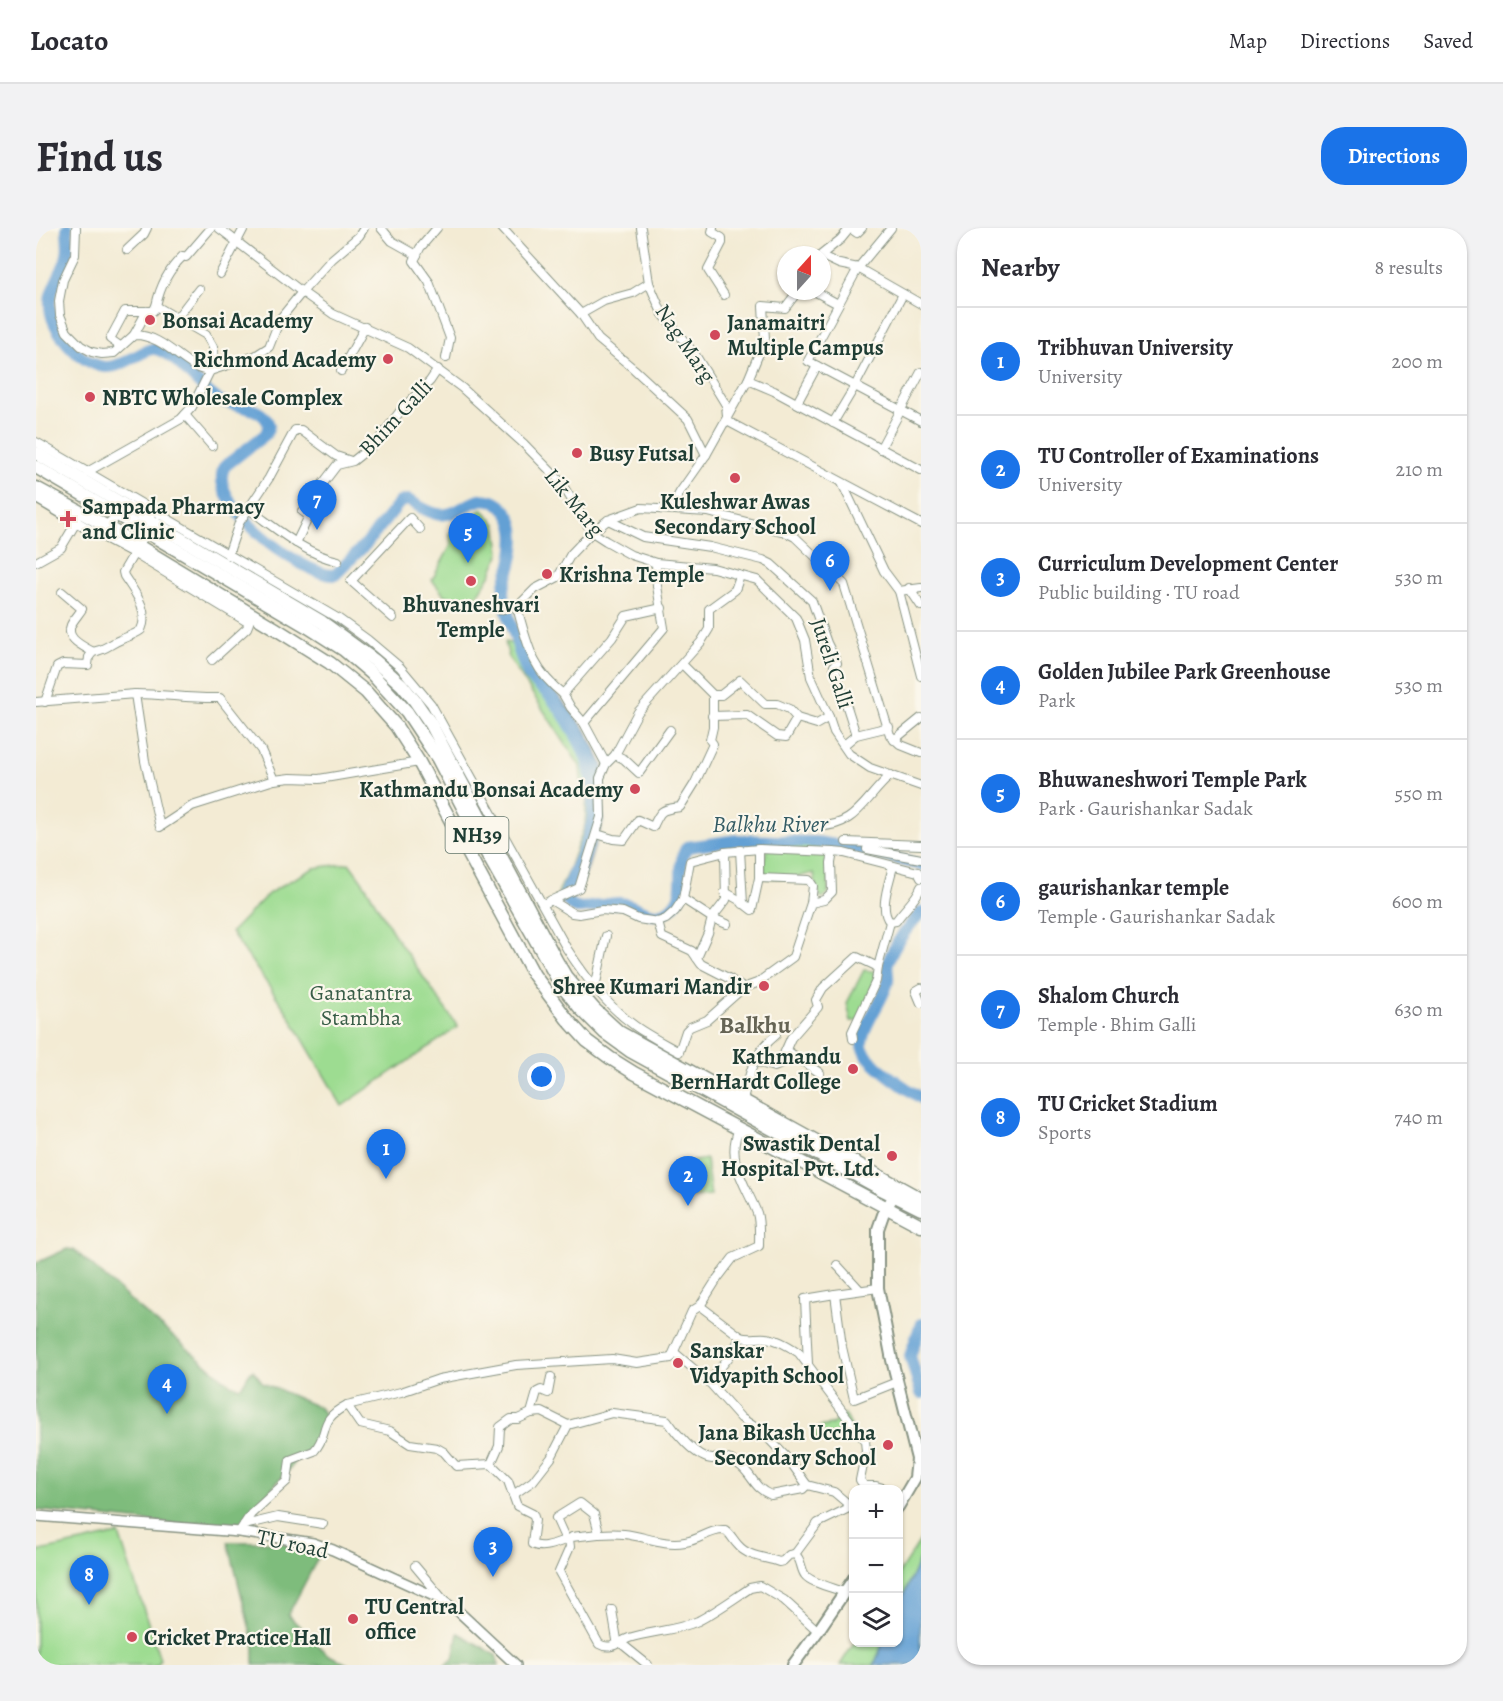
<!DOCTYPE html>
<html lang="en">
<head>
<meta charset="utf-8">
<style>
	body { margin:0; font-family:Alegreya,serif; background:#f2f2f3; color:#2b2b33 }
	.controls { position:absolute; right:18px; bottom:18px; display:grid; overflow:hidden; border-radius:12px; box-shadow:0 2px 4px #0004 }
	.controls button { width:54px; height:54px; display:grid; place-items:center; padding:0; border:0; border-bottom:2px solid #e1e1e2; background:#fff; color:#2b2b33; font:30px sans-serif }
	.compass { position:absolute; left:741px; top:18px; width:54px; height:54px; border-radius:50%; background:#fff; box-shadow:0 2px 4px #0004; rotate:21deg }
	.you { position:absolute; left:506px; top:849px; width:21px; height:21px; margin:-15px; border:4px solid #fff; border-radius:50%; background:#1a73e8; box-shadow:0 0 0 9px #1a73e833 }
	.badge { display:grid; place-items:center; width:39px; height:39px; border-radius:50%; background:#1a73e8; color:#fff; font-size:20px; font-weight:700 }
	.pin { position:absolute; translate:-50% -50px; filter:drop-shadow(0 2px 3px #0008) }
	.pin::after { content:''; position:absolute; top:32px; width:21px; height:18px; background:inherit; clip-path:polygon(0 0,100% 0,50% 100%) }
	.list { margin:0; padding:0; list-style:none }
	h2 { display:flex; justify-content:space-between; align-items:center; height:78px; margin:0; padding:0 24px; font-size:26px }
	h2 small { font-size:20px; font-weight:400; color:#7c7c81 }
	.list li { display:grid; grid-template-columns:39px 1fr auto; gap:18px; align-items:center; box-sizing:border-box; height:108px; padding:0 24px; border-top:2px solid #e1e1e2 }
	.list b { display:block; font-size:22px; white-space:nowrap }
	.list p { margin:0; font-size:20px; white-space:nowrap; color:#7c7c81 }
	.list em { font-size:20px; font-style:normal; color:#7c7c81 }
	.icon { flex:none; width:33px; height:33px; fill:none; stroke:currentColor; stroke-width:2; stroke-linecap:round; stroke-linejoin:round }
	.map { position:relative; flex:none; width:885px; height:1437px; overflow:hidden; border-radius:24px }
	header { display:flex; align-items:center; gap:36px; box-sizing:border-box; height:84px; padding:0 30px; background:#fff; border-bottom:2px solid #e1e1e2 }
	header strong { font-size:28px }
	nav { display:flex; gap:33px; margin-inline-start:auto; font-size:21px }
	.intro { display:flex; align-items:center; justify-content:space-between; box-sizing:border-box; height:144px; padding:0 36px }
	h1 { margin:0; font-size:42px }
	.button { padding:15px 27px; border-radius:24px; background:#1a73e8; color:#fff; font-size:21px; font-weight:700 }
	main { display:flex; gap:36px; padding:0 36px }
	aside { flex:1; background:#fff; border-radius:24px; box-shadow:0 2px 4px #0004 }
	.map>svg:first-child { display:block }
	.green { fill:#9ddc91; stroke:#5e8c62; stroke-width:1.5 }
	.forest { fill:#7ebc7b; stroke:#4e7c58; stroke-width:1.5 }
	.water { fill:#63a0d4; stroke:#416e84; stroke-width:1.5 }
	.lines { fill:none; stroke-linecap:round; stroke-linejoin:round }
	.river { stroke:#63a0d4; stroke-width:12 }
	.minor-casing { stroke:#899484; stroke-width:10 }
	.tertiary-casing { stroke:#899484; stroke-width:12 }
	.secondary-casing { stroke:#899484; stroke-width:14 }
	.primary-casing { stroke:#899484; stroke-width:15 }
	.trunk-casing { stroke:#899484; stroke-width:15 }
	.minor { stroke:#fff; stroke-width:8 }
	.tertiary { stroke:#fff; stroke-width:9 }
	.secondary { stroke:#fff; stroke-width:10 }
	.primary { stroke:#fff; stroke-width:12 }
	.trunk { stroke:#fff; stroke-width:12 }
	.poi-dot { fill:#d1495b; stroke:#fbf7ec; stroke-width:2 }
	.labels { text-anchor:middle; stroke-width:4.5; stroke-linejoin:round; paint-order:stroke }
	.shield { fill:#fbf7ec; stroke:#61756b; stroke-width:1.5 }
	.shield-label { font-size:21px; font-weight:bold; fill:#1f3d34 }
	.poi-label { font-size:22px; font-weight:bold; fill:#1f3d34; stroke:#fbf7ec; text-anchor:start }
	.street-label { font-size:22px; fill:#1f3d34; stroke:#fbf7ec }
	.park-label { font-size:22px; fill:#385d47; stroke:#fbf7ec }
	.water-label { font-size:24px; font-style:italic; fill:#335b64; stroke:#fbf7ec }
	.neighbourhood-label { font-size:24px; font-weight:bold; fill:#656455; stroke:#fbf7ec }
</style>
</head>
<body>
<header>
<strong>Locato</strong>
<nav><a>Map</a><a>Directions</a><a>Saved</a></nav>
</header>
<div class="intro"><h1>Find us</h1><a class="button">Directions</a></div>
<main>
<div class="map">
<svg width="885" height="1437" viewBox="0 0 885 1437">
	<rect width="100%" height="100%" fill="#fbf7ec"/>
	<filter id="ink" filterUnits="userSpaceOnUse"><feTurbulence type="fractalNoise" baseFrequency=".0167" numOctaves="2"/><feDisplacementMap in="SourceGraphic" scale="12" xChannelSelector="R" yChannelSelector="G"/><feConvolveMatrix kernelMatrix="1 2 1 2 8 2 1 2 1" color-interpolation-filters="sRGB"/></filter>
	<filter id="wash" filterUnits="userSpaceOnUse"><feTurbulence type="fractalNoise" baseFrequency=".008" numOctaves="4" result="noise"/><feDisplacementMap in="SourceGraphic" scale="24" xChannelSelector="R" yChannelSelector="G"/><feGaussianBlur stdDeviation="1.35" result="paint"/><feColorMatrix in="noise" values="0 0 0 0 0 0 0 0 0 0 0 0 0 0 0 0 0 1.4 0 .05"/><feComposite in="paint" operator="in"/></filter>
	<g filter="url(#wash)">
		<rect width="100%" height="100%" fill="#f3ebd4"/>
		<g class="green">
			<path d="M446,281L460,296L464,324L455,346L442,367L427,373L408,367L396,352L415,317L414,305Z"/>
			<path d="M469,414L485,417C509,470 557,509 559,570C560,580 561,587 558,597L532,662L522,665L532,643L549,597L551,569L546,563L544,538L473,430Z"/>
			<path d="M733,616L795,621L792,666L786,671L780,660L778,645L757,650H729L728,632Z"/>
			<path d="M313,635L329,657L359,708L422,799L306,878L251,784L195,704L232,666L252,654L278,640Z"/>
			<path d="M828,742L842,744L824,793H815L811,775Z"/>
			<path d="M670,931L675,968L651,970V963L654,962L652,934Z"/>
			<path d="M809,1186L816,1200L789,1213L778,1210L783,1199L795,1197Z"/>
			<path d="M83,1306L124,1431L121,1437H0V1324Z"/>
			<path d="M885,1311V1328L863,1377V1345Z"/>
			<path d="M818,1415H847L838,1437H804Z"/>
		</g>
		<g class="forest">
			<path d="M31,1021L38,1022L44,1027L102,1079L194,1156L203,1159C210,1156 210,1146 217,1142L227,1155L282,1179L289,1186L280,1220L262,1228L250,1246L241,1254L223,1277L205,1303L0,1282V1035Z"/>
			<path d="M192,1314C222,1314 258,1311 283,1328L252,1387L291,1426L313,1437H218V1417Z"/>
			<path d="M422,1405L460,1427L463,1437H409L417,1431Z"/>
		</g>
		<g class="water">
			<path d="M487,418L499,438L549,501L567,537V594L547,654L534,663L543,643L563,589L560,550L552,523L508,456Z"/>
			<path d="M885,1328L884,1437H838L847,1415L862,1414L863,1377Z"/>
		</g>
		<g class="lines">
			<g class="river">
				<path d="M31,0C31,9 33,19 31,27C28,44 15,57 14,74C12,100 43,136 69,139C88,140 110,119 119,121C143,127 161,160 183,172C199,180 227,177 233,197L230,206L189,238C167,273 267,349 299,347L331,315L364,274L372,272C381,277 391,284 401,286C425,291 440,259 464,277C483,292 480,316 475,336C473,345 468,354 468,363C468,371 471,382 473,390C480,408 483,429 492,446C497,454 505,459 511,465C529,485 552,523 555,550C556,561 558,575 557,586C555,614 536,641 529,668C531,673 535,679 541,680C555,681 570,675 583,675C602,675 616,696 635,680C654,664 638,637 651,619L701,612L779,614L814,619L885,637"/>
				<path d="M885,684C872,699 859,715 852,734C850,740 853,747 852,753C849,770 824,800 826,818C829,834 871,861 885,870"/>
				<path d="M885,1096L874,1128L885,1165"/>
			</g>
		</g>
	</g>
	<g filter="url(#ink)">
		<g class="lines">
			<defs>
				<g id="minor">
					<path d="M40,0L39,27L27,52L23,73L24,87L31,104L45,118L56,124L66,126L78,125L98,107C129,106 151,143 174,143"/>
					<path d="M183,0L266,64L297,86L372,120L426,160L488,216L524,253L556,304L570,313L595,327L620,335L677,340L721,352L760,390L769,412L775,449L793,489L798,504L813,526L834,540L885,558"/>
					<path d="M345,0L356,13L381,27"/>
					<path d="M401,0L384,20L378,33L393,54L414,110L410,130"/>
					<path d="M466,0L545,86L562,111L598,141L652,191L670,227L712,152L729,111L727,78L749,80L762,63"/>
					<path d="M605,0L613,55L626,85L660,128L690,177L691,188"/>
					<path d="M677,0L676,4L686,10V15L672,42L688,67"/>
					<path d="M814,0L821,5L826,0"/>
					<path d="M855,0L822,40L772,133L885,193"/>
					<path d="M91,22L108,6L111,0"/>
					<path d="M785,27L805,11L814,0"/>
					<path d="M786,28L803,36L822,40L885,76"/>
					<path d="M184,46L208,0"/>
					<path d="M778,63L802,76"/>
					<path d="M120,78C124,59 132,42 147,28L150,29L175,0"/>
					<path d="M545,86L568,73L597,65L613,55"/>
					<path d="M140,91L163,61"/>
					<path d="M98,107L111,83"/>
					<path d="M84,118L74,111L89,83H117L120,78L170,107L177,119L178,141"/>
					<path d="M305,143L329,99"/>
					<path d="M712,152L738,163L885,242"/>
					<path d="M761,175L781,138"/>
					<path d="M149,187L176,218"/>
					<path d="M691,193L885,296"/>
					<path d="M797,195L819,158L867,66"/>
					<path d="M0,214L303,391L332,412L364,439L395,476L531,721C550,750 571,778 599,798C613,808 629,816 643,824L650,803L654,799L671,792L707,760L721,755L757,729L775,675L788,672L796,664L795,635L797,624L808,625L878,643L882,644L885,650"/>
					<path d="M844,221L885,144"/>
					<path d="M51,244L145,191L156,179L174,143L219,128L233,119L244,91L266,64L296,31L323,8L328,0"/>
					<path d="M806,255L848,343L863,363L885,448"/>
					<path d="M635,281L644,264L670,227"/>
					<path d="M214,282C241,301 269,326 302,333"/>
					<path d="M572,292L607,309L674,319L727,332L735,336L776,373L791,415L801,435L798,438L820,507"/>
					<path d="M61,306L97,325L213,395L211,400L176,432"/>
					<path d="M260,315L273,288L266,283L301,237L317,233L342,213L365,182L394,153L402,141"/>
					<path d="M192,327L203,295L233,250L259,202H265L300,228L315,233"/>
					<path d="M0,334L25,320L41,293"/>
					<path d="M873,360L885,378"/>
					<path d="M863,363L885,360"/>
					<path d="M26,364L46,381C43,386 38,391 35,397C29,411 47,418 57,424"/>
					<path d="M484,376L482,383C492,418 496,442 527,466"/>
					<path d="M464,382L484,376L499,361L522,349L535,326L556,304L572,292L605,280L672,284L749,304L759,309L808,356L854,507L865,517L885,525"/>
					<path d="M357,390L315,353L374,290L384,301"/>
					<path d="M99,466C128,466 155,471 184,470L225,522L238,552"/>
					<path d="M677,467H685L704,452L729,476H741L753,481L761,490L781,496L793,489"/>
					<path d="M0,474L99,466L109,533L124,599L156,578L238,552L254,550L283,551L383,534"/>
					<path d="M9,474L21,439L27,436L52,437L53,429L57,424C72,421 73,416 86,411C93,408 98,407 105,402C114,382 99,365 88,348L87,344L107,310"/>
					<path d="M676,488L711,487L741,508L750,509L761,490"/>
					<path d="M548,495L535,480L527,466L576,410L590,388L626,380"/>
					<path d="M858,512L885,490"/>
					<path d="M808,517L820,507L853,499"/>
					<path d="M579,527L588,531L603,545L634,502"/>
					<path d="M570,536L548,495L628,400L621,358L620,335"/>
					<path d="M778,598C820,601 828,570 855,547"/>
					<path d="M561,606L577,611L588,612L602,592L617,599C625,581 625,582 644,579L659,555L677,516L674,512L677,499V467L646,436"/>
					<path d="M810,614L885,617"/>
					<path d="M723,621L797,624"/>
					<path d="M831,621L885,631"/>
					<path d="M704,622L707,676"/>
					<path d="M689,664L703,672L716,682L723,650"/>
					<path d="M647,671L676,690L672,705L661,730"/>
					<path d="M515,672L536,685L543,686L566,682L587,684L602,691L622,694L630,691L639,683L647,671L654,633L689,624"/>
					<path d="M507,676L543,660L565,589L564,550L570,536L579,527L602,484L665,414L673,401V381L699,362L704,348"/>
					<path d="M622,694L626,709L656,723L665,736L694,751L707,760"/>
					<path d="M854,694L860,693C868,681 880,672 885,659"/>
					<path d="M691,696L676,690L690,672L689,624L723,621V650L773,652L777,658L775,675"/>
					<path d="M559,760L570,708"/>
					<path d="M885,760L880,763L885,775"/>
					<path d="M817,811L816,804L840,753L842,739"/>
					<path d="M750,822L784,845"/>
					<path d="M718,833L738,839L743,837L755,810L782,779L780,772L787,760L821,729L842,739L854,694C842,681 854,653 857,638"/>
					<path d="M707,871C715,842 716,827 740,807"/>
					<path d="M801,1037L823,1061"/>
					<path d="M799,1066L842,1060"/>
					<path d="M664,1078L681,1051L697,1030L723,1018C723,1007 724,995 721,985C710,957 689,932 703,901"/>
					<path d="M639,1125L673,1154"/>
					<path d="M772,1136L769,1071L799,1066L806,1119L818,1171L861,1154"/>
					<path d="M495,1185L501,1164L505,1162L512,1165L515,1149"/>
					<path d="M455,1236L463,1218L464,1199L475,1191H482L495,1185L506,1184L532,1197"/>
					<path d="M477,1267L497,1253L515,1230L532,1197L576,1185L631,1192C639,1204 660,1230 676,1231C681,1231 679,1229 685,1230C692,1230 700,1234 706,1239C718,1250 718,1260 735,1267L767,1261L771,1257"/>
					<path d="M818,1281L798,1264L771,1257L753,1232L732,1210L719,1199L705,1190L673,1154L693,1129L705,1109C714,1112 721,1109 730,1110C742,1111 753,1118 763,1125L829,1213L830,1223L824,1252L828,1258H840L854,1262"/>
					<path d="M208,1297L242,1289L287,1296"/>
					<path d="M203,1304L215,1286L251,1253L254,1232L278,1223C295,1204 280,1193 311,1177"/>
					<path d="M533,1311C521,1314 507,1322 496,1316L499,1292L497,1286L481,1278L472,1253L455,1236L420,1238L408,1224L401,1220L374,1216L354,1203L324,1196L311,1177L365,1164L403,1151L480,1137L576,1131L601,1135L635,1130L656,1083L664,1078L705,1109"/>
					<path d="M530,1312L520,1290L544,1275L558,1286L563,1305"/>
					<path d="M759,1326L782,1295L815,1279"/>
					<path d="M379,1338L410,1375"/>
					<path d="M576,1382L581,1412L612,1437"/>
					<path d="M782,1403L748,1372L724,1358L714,1360C699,1370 678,1385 662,1393C640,1403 615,1403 593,1410C582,1414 575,1423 563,1416L523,1344L534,1319L533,1311L536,1309C553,1307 570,1304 588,1306C608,1308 628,1318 649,1314C664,1312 674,1301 689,1302C695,1306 697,1312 702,1317C712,1329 729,1329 743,1334L747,1333L753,1327L759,1326C766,1332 764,1340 769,1347C775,1355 798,1360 808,1364"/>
				</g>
				<g id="tertiary">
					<path d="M0,270L61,306L77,292"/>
					<path d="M0,1288L203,1304L277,1315L297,1322L402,1370L421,1382L480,1437"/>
				</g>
				<g id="secondary">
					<path d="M862,961L848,984L842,1001V1060L856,1132L881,1231L879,1250L862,1279"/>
					<path d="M757,1437L782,1403L818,1350"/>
				</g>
				<g id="primary">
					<path d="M0,225L286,394L338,432L366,457L379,473L395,496L416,536L520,732L530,749L558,781L583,804L885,971"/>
					<path d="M0,260L61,293L240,401L294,435L330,464L360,498L383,534L498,747L531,791L551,813L574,830L598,845L885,998"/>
				</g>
				<path id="trunk" d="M0,239L272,399L308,422L335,445L371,484L402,531L449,622L525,757L544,780L569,805L594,823L847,962L885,981"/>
			</defs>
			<use href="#minor" class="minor-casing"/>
			<use href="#tertiary" class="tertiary-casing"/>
			<use href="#secondary" class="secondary-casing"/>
			<use href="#primary" class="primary-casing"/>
			<use href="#trunk" class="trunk-casing"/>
			<use href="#minor" class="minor"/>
			<use href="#tertiary" class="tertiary"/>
			<use href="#secondary" class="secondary"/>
			<use href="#primary" class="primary"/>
			<use href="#trunk" class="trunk"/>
		</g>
	</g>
	<g class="poi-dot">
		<circle cx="114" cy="92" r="6"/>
		<circle cx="679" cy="107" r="6"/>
		<circle cx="352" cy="131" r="6"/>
		<circle cx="54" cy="169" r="6"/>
		<circle cx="541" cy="225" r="6"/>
		<circle cx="699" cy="250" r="6"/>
		<path d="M29 282h6v6h6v6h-6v6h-6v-6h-6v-6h6z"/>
		<circle cx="511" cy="346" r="6"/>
		<circle cx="435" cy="353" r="6"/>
		<circle cx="599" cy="561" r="6"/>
		<circle cx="728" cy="758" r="6"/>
		<circle cx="817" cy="841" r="6"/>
		<circle cx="856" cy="928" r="6"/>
		<circle cx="642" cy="1135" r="6"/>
		<circle cx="852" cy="1217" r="6"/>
		<circle cx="317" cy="1391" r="6"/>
		<circle cx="96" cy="1409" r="6"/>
	</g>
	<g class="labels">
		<rect class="shield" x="409.5" y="589" width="63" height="36" rx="4.5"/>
		<g class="shield-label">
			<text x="441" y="614">NH39</text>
		</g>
		<g class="poi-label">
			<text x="126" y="100">Bonsai Academy</text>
			<text x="691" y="102">Janamaitri<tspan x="691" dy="25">Multiple Campus</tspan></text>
			<text x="340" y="139" text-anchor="end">Richmond Academy</text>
			<text x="66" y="177">NBTC Wholesale Complex</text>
			<text x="553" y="233">Busy Futsal</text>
			<text x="699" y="281" text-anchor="middle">Kuleshwar Awas<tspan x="699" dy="25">Secondary School</tspan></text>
			<text x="46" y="286">Sampada Pharmacy<tspan x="46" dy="25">and Clinic</tspan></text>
			<text x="523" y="354">Krishna Temple</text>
			<text x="435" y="384" text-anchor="middle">Bhuvaneshvari<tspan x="435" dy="25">Temple</tspan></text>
			<text x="587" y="569" text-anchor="end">Kathmandu Bonsai Academy</text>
			<text x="716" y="766" text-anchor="end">Shree Kumari Mandir</text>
			<text x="805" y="836" text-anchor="end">Kathmandu<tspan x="805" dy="25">BernHardt College</tspan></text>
			<text x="844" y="923" text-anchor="end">Swastik Dental<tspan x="844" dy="25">Hospital Pvt. Ltd.</tspan></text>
			<text x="654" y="1130">Sanskar<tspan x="654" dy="25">Vidyapith School</tspan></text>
			<text x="840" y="1212" text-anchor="end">Jana Bikash Ucchha<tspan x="840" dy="25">Secondary School</tspan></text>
			<text x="329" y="1386">TU Central<tspan x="329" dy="25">office</tspan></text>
			<text x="108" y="1417">Cricket Practice Hall</text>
		</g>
		<g class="street-label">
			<text transform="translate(650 115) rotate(56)" y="8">Nag Marg</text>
			<text transform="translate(359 189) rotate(-47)" y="8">Bhim Galli</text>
			<text transform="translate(539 274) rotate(51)" y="8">Lik Marg</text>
			<text transform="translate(797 435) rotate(72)" y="8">Jureli Galli</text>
			<text transform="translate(257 1315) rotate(12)" y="8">TU road</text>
		</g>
		<g class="park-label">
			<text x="325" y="772">Ganatantra<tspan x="325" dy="25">Stambha</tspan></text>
		</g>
		<g class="water-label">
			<text x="734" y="604">Balkhu River</text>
		</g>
		<g class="neighbourhood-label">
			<text x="719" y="805">Balkhu</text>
		</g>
	</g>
</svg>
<div class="controls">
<button>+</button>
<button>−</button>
<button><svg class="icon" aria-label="layers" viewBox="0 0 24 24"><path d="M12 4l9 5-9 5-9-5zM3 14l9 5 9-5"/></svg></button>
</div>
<svg class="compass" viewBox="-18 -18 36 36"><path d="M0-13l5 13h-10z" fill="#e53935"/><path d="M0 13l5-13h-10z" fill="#7c7c81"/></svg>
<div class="you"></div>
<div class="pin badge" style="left:350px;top:951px">1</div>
<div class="pin badge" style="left:652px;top:978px">2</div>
<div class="pin badge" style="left:457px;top:1349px">3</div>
<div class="pin badge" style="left:131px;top:1186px">4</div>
<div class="pin badge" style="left:432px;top:335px">5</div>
<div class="pin badge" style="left:794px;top:363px">6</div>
<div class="pin badge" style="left:281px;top:302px">7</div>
<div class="pin badge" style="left:53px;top:1377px">8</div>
</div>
<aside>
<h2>Nearby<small>8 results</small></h2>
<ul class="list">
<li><span class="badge">1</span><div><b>Tribhuvan University</b><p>University</p></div><em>200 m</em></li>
<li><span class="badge">2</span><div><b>TU Controller of Examinations</b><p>University</p></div><em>210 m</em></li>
<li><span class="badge">3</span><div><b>Curriculum Development Center</b><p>Public building · TU road</p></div><em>530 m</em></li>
<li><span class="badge">4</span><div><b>Golden Jubilee Park Greenhouse</b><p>Park</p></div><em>530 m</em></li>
<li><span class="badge">5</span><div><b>Bhuwaneshwori Temple Park</b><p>Park · Gaurishankar Sadak</p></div><em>550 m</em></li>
<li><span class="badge">6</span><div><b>gaurishankar temple</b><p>Temple · Gaurishankar Sadak</p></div><em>600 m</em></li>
<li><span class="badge">7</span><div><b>Shalom Church</b><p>Temple · Bhim Galli</p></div><em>630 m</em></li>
<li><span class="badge">8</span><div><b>TU Cricket Stadium</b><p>Sports</p></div><em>740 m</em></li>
</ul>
</aside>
</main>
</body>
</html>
